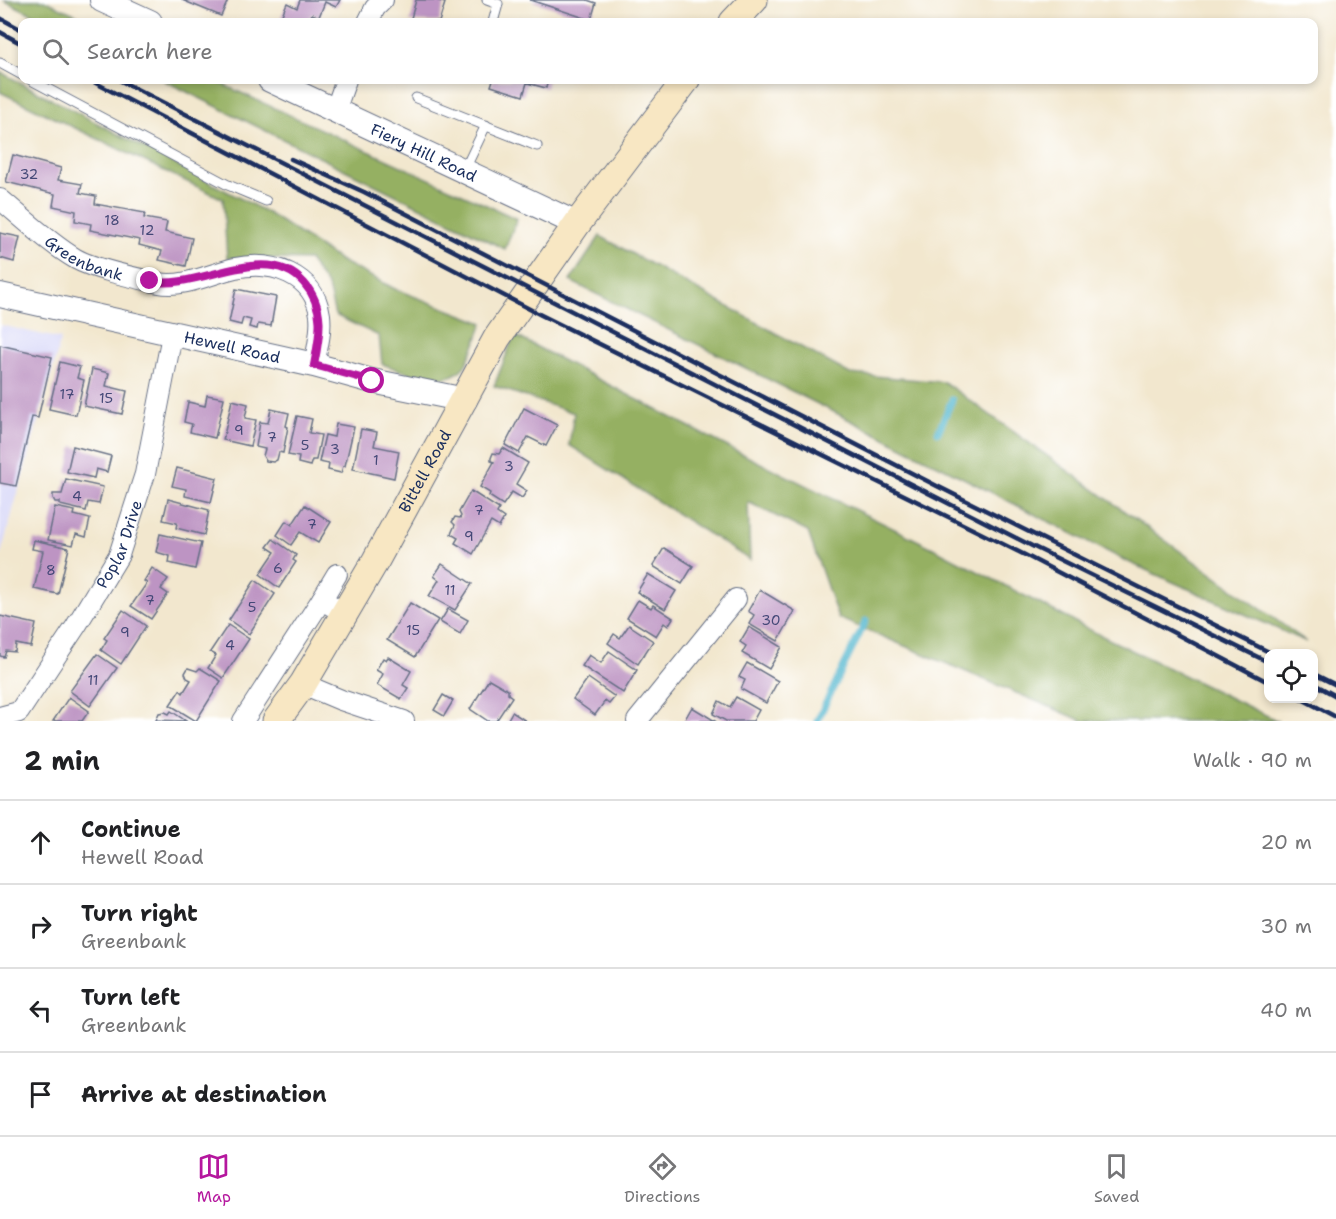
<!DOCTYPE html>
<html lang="en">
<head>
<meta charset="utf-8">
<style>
	body { margin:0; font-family:"Shantell Sans",sans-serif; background:#f6f6f6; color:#202124 }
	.controls { position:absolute; right:18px; bottom:18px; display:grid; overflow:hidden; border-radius:12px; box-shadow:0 3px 9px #0003 }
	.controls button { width:54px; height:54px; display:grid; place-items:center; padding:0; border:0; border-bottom:2px solid #e0e0e0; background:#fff; color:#202124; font:30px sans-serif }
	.stop { position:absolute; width:18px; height:18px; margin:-14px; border:4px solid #b5179e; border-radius:50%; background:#fff }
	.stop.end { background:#b5179e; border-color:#fff; box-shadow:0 2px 6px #0008 }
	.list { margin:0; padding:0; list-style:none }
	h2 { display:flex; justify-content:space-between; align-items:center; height:78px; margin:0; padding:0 24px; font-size:26px }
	h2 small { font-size:20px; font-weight:400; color:#757577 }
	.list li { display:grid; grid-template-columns:39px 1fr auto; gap:18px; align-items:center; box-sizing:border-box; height:84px; padding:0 24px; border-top:2px solid #e0e0e0 }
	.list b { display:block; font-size:22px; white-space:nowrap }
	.list p { margin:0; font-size:20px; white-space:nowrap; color:#757577 }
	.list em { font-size:20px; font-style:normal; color:#757577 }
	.icon { flex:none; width:33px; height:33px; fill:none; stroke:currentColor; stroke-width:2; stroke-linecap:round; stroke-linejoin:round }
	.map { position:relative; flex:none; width:1336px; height:721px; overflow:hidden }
	.search { position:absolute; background:#fff; box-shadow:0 3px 9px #0003; left:18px; right:18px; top:18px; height:66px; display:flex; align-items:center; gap:15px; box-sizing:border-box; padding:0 21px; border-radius:12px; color:#757577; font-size:22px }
	.sheet { height:414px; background:#fff }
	nav { display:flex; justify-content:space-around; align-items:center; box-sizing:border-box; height:84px; border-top:2px solid #e0e0e0; background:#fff; font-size:16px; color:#757577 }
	nav a { display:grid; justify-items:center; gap:3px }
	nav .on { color:#b5179e }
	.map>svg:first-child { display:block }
	.built { fill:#d7d7f8 }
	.forest { fill:#95b062; stroke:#587060; stroke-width:1.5 }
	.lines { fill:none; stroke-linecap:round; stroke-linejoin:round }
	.stream { stroke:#4fb5cd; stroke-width:7 }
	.building { fill:#bd94c3 }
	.service-casing { stroke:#666f85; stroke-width:11 }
	.minor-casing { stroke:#666f85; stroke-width:22 }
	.tertiary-casing { stroke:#666f85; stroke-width:26 }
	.secondary-casing { stroke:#666f85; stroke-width:29 }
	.service { stroke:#fff; stroke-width:9 }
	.minor { stroke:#fff; stroke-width:20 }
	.tertiary { stroke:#fff; stroke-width:24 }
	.secondary { stroke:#f8e7c3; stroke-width:27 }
	.rail { stroke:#1b2f5e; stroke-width:4.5 }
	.route { stroke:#b5179e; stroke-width:8 }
	.labels { text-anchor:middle; stroke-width:6; stroke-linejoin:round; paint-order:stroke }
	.number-label { font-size:14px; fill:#444877 }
	.street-label { font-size:16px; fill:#1b2f5e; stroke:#fff }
</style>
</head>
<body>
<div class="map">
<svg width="1336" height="721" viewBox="0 0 1336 721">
	<rect width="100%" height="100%" fill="#fff"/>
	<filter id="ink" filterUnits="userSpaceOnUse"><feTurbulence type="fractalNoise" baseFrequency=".0167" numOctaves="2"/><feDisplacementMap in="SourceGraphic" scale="12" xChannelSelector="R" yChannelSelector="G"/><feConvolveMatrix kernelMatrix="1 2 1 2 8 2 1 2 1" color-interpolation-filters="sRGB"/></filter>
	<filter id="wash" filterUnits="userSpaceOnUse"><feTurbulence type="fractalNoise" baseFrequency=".008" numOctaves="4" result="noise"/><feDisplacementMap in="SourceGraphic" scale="24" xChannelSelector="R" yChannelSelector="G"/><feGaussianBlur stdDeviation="1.35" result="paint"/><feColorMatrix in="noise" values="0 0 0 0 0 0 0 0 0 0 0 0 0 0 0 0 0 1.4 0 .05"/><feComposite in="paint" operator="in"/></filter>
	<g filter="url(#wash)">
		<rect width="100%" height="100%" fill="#f2e7ce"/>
		<path class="built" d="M0,325L61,339L0,557Z"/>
		<g class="forest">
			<path d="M3,0H44L92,22H49Z"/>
			<path d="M0,72L268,213L341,261L395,289L483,323C479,333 470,360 464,367C444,390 406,372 382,364L379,336L335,315L328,287L309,260L227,258L223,199L0,92Z"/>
			<path d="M163,80H213L517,219L505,249Z"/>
			<path d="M600,236L850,374L944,382L1307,642L1126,561L830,410L570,281Z"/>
			<path d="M514,335L724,445L935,549L1094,632L1278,721H1083L838,618L808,532L748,502L750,560L569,445L574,413L494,386Z"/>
		</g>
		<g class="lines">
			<g class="stream">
				<path d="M938,432L952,400"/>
				<path d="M817,721L866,621"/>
			</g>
		</g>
		<g id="blocks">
			<g class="building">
				<path d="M182,0H228L221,16Z"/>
				<path d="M300,0H340L336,7L325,2L319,17L312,14L308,22H279L287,3L297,8Z"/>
				<path d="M416,0H436L445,3L439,22H410Z"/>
				<path d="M530,0H587L596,3L591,20Z"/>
				<path d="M493,80H548L546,88L527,83L523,96L491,86Z"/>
				<path d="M13,155L61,168L58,180L82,184L80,193L96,196L95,204L145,213L144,218L167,222L165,232L192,238L186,266L159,260L162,251L139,245L140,240L90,230L91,224L75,221L76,211L53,206L55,194L6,182Z"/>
				<path d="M0,233L20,237L14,262L0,258Z"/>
				<path d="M236,289L276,297L271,326L258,324L257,329L249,327L251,320L243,318L241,325L229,322Z"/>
				<path d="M0,345L52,357L38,418L32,417L16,486L0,483Z"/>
				<path d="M60,362L80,367L77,378L84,380L76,415L49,409Z"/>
				<path d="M92,369L109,373L106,386L127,391L122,414L84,406Z"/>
				<path d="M207,395L224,398L215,438L190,432L192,424L184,422L188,402L205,406Z"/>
				<path d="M232,400L248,404L245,418L256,420L250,446L223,440Z"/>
				<path d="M524,408L557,425L546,446L528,437L519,453L505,445Z"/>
				<path d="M271,409L289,413L286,426L288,427L283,453L279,452L277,460L273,462L266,461L263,456L265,449L256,447L260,422L268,423Z"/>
				<path d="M297,416L312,419L309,433L321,435L316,460H312L310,466L298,463L299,457L288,455Z"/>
				<path d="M336,424L354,427L345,466H343L341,473L328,470L329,464L319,462L325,435L334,437Z"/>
				<path d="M361,429L377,432L374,446L399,451L394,478L353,469Z"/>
				<path d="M73,446L111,456L107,472L96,469L94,478L67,472Z"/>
				<path d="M503,448L528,463L516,484L527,491L522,498L512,492L503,505L489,496L490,493L480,487L494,462L491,461V458L493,453L499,454Z"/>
				<path d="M177,468L217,478L211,502L185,496L186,489L172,486Z"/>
				<path d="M66,479L103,487L99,504L88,502L86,511L60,505V502H55L53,498V494H62Z"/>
				<path d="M471,491L499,509L497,513L504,518L499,527L491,522L473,554L455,543L458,538L451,534L455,525L452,522L455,517L460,518L461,516L459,512Z"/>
				<path d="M168,499L209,510L204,535L176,528L177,523L163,520Z"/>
				<path d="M305,505L331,522L318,543L300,532L291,545L277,535L286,521L292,525Z"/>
				<path d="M55,507L75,511L74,515L90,519L86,537L76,534L73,545L48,540Z"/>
				<path d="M160,534L201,543L195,569L169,563L170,556L156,552Z"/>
				<path d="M273,539L296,555L293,560L296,562L279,588L260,574L275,552L267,547Z"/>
				<path d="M34,540L69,548L58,594L34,589L43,551L32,549Z"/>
				<path d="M664,548L693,566L682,584L653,566Z"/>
				<path d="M442,564L472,584L455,610L429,596L439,580L434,576Z"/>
				<path d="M152,568L168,579L161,589L168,594L151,619L131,606L147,583L144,581Z"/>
				<path d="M648,574L676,591L665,609L637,592Z"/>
				<path d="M255,580L275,594L249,634L229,620Z"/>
				<path d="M760,590L795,611L778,641L749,624L754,615L748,611Z"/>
				<path d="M638,600L651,608L653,605L673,618L668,626L664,623L656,636L627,618Z"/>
				<path d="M410,603L438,620L415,657L387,640Z"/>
				<path d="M448,609L468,620L460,634L440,622Z"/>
				<path d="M123,610L146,626L121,664L101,650L107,640L104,638Z"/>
				<path d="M0,616L36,624L31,647L16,644L15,652L6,651L4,657L0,656Z"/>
				<path d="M228,625L249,639L223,678L208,668L216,655L210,652Z"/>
				<path d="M629,625L653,641L638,664L608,643L614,634L620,638Z"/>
				<path d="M749,627L782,647L769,669L742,653L746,646L740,642Z"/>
				<path d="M609,651L637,670L623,693L582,666L589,655L601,663Z"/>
				<path d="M97,654L117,668L90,706L70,691Z"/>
				<path d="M388,657L411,671L403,685L408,688L401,699L377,685L383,674L376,670L383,658L386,660Z"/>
				<path d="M747,663L778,681L766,703L741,689L745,680L739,677Z"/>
				<path d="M188,668L197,671L200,668L221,681L196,721L170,705L180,690L183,693L191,680L187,678L185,673Z"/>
				<path d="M588,678L615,697L609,704L605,701L595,715L573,699Z"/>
				<path d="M489,679L508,690V694L512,697L496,721H488L470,709Z"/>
				<path d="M443,695L453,701L444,716L434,710Z"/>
				<path d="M69,697L89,711L82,721H53Z"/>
				<path d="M736,697L759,710L753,721H726L713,714L719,701L730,707Z"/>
				<path d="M692,707L715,721H684Z"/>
				<path d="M171,711L186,721L156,720L159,713L165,712L169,714Z"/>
				<path d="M512,712L526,721H507Z"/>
			</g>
		</g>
	</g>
	<g filter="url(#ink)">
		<use href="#blocks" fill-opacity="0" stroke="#666f85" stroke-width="1.5"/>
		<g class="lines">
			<defs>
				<g id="service">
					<path d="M487,0L498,4L493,22"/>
					<path d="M0,63L22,75"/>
					<path d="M31,80L228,185L266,201"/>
					<path d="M416,98L537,146"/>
					<path d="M465,169L486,125"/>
				</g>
				<g id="minor">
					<path d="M368,22L375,8L383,0"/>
					<path d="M335,111L346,80"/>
					<path id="s1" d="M0,199C24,219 49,243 76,259C96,270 136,278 159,283C184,288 212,273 235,268C272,260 314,274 320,315C322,332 317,349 314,365"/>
					<path d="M332,606L322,599L337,574"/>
					<path d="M303,684L341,700L404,721"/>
					<path id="s2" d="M0,717L19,712L76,626L119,555L145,474L172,335"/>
					<path d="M243,721L322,599"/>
					<path d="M637,721L736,599"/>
				</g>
				<g id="tertiary">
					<path d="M102,0L150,22"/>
					<path id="s3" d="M270,80L577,224"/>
					<path id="s4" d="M0,295L314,365L372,381L465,400"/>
				</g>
				<g id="secondary">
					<path d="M733,22L754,0"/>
					<path id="s5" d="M276,721L303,684L376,560L497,338L577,224L686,80"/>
				</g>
			</defs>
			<use href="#service" class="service-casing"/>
			<use href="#minor" class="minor-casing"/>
			<use href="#tertiary" class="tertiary-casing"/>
			<use href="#secondary" class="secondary-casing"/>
			<use href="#service" class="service"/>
			<use href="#minor" class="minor"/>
			<use href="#tertiary" class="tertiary"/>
			<use href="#secondary" class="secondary"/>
			<g class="rail">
				<path d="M0,18L22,30"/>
				<path d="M0,32L22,44"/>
				<path d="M90,80L541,315L1025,555L1268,682"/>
				<path d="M119,80L1032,546L1268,662"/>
				<path d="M291,159L364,192L937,486L1273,654"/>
				<path d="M1314,674L1336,685"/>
				<path d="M1314,684L1336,696"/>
				<path d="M1300,698L1336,717"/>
			</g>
		</g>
	</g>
	<g class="lines" filter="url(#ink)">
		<path class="route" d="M150,281C198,292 265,239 304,283C326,308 320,335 314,365L372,381"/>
	</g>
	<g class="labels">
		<g class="number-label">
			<text x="29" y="179">32</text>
			<text x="112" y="225">18</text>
			<text x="147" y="235">12</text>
			<text x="67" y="399">17</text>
			<text x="106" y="403">15</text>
			<text x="239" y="435">9</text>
			<text x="272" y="442">7</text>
			<text x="305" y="450">5</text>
			<text x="335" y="454">3</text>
			<text x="376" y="465">1</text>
			<text x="509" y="471">3</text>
			<text x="77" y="501">4</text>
			<text x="479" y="515">7</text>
			<text x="312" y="529">7</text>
			<text x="469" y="541">9</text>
			<text x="278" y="573">6</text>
			<text x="51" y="575">8</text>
			<text x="450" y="595">11</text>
			<text x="150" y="605">7</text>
			<text x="252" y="612">5</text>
			<text x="771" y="625">30</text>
			<text x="413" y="635">15</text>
			<text x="125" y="637">9</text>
			<text x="230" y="650">4</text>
			<text x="93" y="685">11</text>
		</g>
		<g class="street-label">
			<text dy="6" stroke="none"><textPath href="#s3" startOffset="170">Fiery Hill Road</textPath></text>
			<text dy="6" stroke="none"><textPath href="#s1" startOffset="104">Greenbank</textPath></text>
			<text dy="6" stroke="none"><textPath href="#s4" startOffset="238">Hewell Road</textPath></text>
			<text dy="6" stroke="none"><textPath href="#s5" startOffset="291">Bittell Road</textPath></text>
			<text dy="6" stroke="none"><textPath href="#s2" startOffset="216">Poplar Drive</textPath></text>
		</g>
	</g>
</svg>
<div class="controls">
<button><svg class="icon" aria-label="locate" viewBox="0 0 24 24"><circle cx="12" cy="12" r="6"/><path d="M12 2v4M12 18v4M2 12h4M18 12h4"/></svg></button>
</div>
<div class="stop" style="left:372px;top:381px"></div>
<div class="stop end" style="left:150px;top:281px"></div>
<div class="search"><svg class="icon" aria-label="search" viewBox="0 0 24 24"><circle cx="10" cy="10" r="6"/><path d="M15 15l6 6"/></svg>Search here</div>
</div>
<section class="sheet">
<h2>2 min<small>Walk · 90 m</small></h2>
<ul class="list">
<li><svg class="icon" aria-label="ahead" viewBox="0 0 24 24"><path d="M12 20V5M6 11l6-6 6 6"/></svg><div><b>Continue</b><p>Hewell Road</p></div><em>20 m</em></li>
<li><svg class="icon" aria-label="right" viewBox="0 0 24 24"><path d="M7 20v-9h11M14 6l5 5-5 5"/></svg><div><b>Turn right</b><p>Greenbank</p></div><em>30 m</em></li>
<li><svg class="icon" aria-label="left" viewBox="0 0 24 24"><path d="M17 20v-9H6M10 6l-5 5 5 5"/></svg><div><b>Turn left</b><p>Greenbank</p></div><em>40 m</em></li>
<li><svg class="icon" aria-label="arrive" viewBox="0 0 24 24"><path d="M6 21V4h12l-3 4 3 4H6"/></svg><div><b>Arrive at destination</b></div></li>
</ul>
</section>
<nav>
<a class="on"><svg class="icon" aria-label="map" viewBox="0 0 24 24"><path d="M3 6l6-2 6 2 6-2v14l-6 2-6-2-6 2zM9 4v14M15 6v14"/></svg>Map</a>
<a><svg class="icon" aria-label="directions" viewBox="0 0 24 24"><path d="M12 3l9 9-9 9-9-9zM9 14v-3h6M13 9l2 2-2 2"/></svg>Directions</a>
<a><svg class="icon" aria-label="saved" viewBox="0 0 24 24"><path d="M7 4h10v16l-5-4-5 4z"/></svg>Saved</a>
</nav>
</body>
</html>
